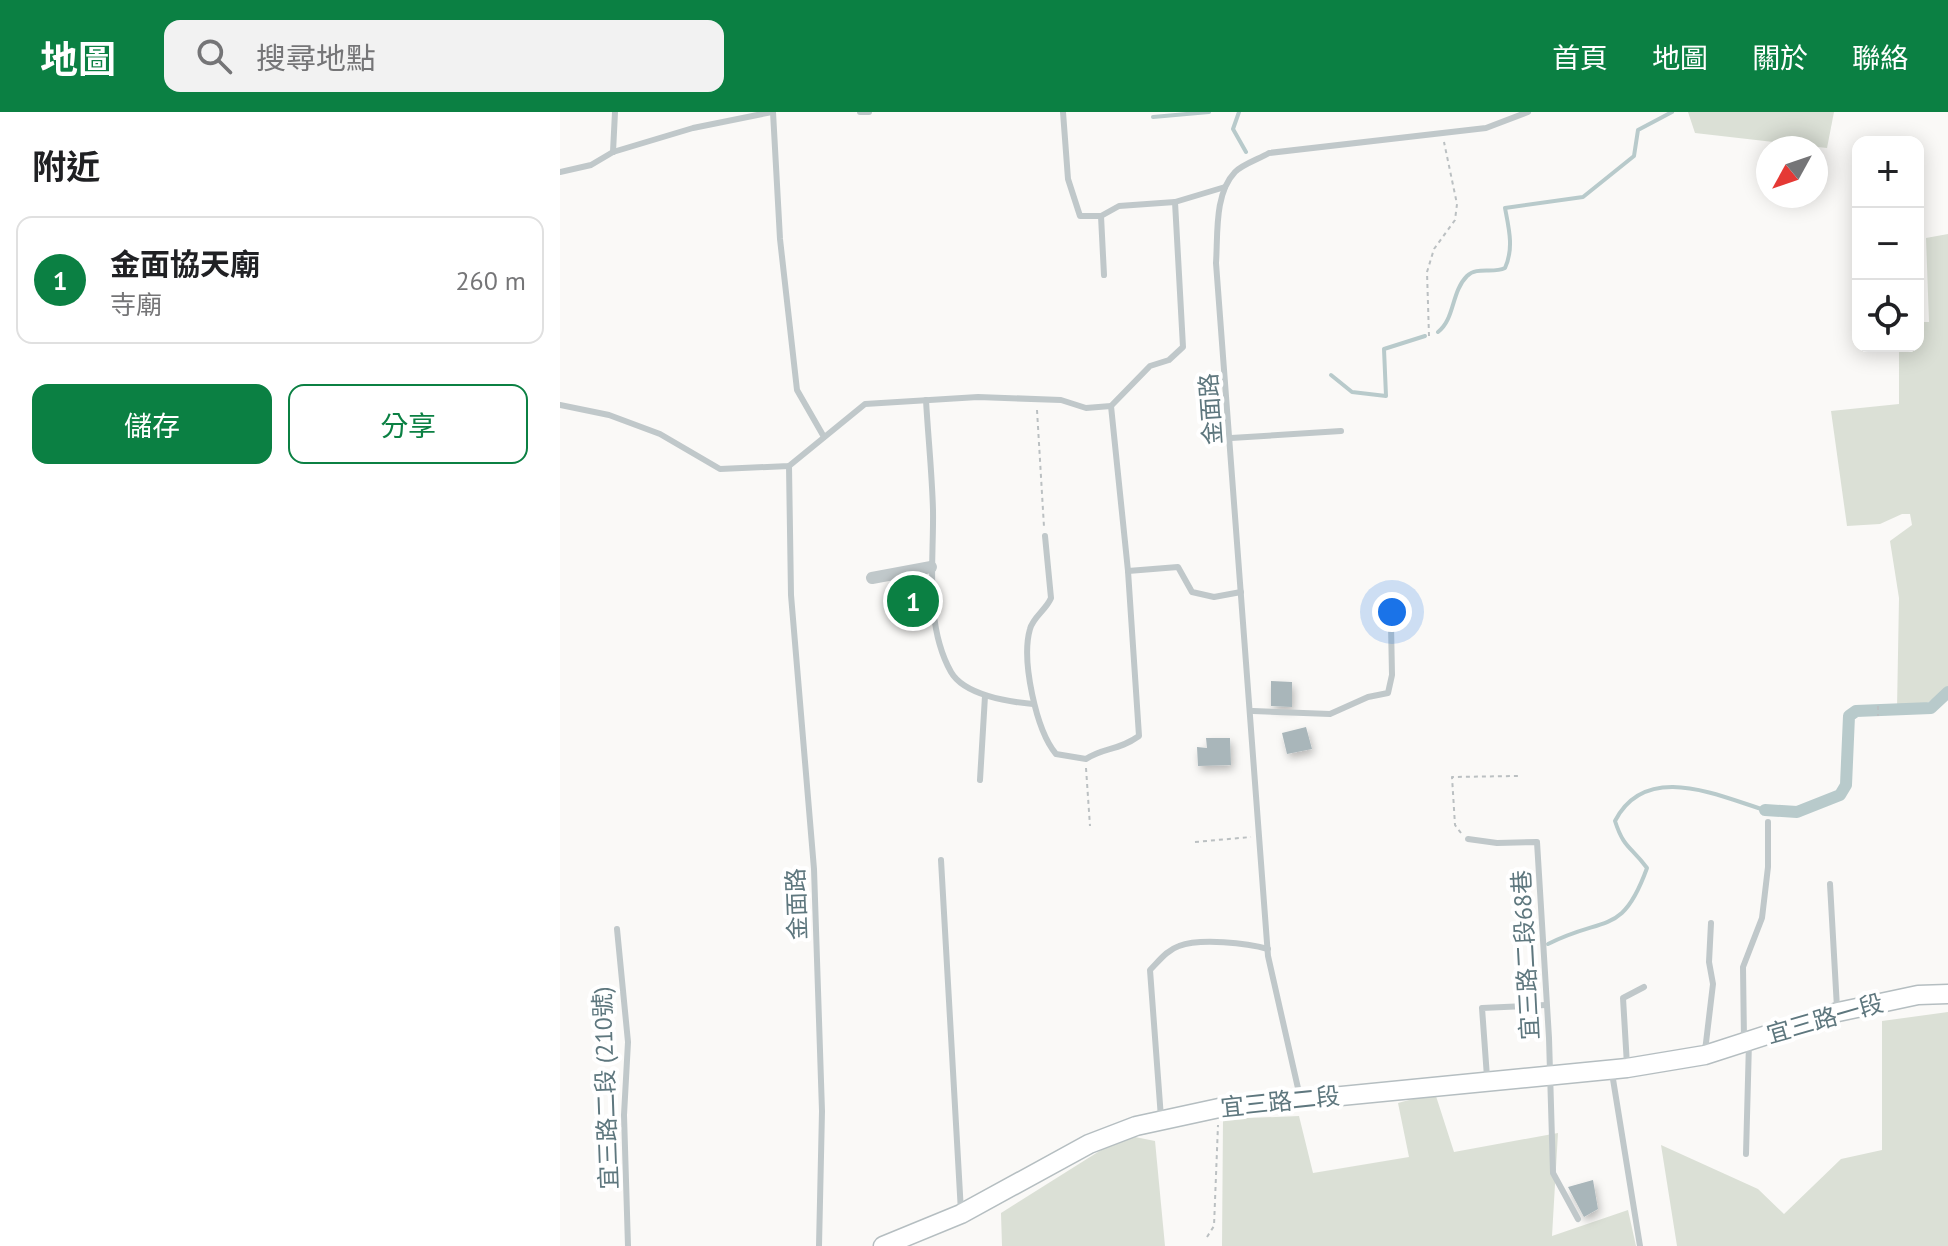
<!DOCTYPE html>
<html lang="zh-TW">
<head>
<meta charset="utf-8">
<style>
	body { margin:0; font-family:"PT Sans","Noto Sans TC",sans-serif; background:#f2f2f2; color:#202124 }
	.controls { position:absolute; right:24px; top:24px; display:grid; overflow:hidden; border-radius:16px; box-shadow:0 4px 20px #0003 }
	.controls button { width:72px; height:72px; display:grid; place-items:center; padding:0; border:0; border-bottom:2px solid #e0e0e0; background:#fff; color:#202124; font:40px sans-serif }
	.compass { position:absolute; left:1196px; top:24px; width:72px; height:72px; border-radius:50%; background:#fff; box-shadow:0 4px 20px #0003; rotate:230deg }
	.you { position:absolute; left:832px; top:500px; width:28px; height:28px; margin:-20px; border:6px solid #fff; border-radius:50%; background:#1a73e8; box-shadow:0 0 0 12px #1a73e833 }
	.badge { display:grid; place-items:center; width:52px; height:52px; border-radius:50%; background:#0b8043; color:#fff; font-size:26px; font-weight:700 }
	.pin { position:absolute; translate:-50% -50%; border:4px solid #fff; box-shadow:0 2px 8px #0006 }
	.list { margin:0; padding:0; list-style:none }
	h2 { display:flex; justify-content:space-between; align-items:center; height:104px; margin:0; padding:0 32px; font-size:34px }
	h2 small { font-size:26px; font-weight:400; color:#757577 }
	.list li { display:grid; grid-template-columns:52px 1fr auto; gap:24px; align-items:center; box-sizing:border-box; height:128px; margin:0 16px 16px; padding:0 16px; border:2px solid #e0e0e0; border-radius:16px }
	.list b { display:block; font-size:30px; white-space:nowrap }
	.list p { margin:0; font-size:26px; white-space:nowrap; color:#757577 }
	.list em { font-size:26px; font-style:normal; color:#757577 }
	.actions { display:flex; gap:16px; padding:24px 32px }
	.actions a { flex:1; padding:18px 0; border:2px solid #0b8043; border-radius:16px; text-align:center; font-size:28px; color:#0b8043 }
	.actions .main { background:#0b8043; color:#fff }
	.icon { flex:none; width:44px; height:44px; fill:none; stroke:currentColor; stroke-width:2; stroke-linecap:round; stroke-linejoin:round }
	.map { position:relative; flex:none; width:1388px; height:1134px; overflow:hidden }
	header { display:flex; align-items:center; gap:48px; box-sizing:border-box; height:112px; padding:0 40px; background:#0b8043; color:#fff }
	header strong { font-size:38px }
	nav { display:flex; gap:44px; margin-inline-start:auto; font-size:28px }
	.search { width:560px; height:72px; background:#f2f2f2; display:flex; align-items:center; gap:20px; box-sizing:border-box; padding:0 28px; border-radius:16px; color:#757577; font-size:30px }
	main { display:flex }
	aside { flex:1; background:#fff }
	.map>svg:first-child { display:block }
	.green { fill:#dbe0d6 }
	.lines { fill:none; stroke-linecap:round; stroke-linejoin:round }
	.stream { stroke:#b8cacb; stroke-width:4 }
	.canal { stroke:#b8cacb; stroke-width:12 }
	.building { fill:#a9b6ba; filter:url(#shadow) }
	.secondary-casing { stroke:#b5bec1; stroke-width:21 }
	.path { stroke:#bbc0c2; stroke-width:2; stroke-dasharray:4 4; stroke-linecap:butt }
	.lane { stroke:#c0c8ca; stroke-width:6 }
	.street { stroke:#c0c8ca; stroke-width:12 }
	.secondary { stroke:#fff; stroke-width:18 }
	.labels { text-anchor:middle; stroke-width:8; stroke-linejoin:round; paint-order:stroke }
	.street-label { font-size:24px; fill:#5e777e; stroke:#fff }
</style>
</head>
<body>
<header>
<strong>地圖</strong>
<div class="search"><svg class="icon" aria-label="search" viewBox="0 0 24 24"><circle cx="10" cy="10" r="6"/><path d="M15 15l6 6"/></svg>搜尋地點</div>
<nav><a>首頁</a><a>地圖</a><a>關於</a><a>聯絡</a></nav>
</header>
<main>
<aside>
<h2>附近<small></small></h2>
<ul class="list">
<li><span class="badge">1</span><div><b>金面協天廟</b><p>寺廟</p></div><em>260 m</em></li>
</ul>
<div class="actions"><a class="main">儲存</a><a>分享</a></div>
</aside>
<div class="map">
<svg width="1388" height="1134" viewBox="0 0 1388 1134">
	<defs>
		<filter id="shadow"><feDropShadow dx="2.5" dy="4.5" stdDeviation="4" flood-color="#0004"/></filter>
	</defs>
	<rect width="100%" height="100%" fill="#faf9f7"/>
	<g class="green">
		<path d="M1128,0H1274L1267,36L1135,21Z"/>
		<path d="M1388,122V577L1364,593L1337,597L1339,486L1330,429L1352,413L1350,402H1342L1320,412L1287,414L1271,299L1339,292V234H1358V210H1369L1366,126Z"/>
		<path d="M1388,900V1134H1117L1101,1033L1198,1077L1224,1102L1281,1047L1322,1038V909Z"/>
		<path d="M875,981L894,1040L998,1021L992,1124L1068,1098L1076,1134H662L663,1007L739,1004L753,1061L849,1045L838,991Z"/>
		<path d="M565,1023L595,1029L605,1134H442L441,1101Z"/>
	</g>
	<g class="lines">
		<g class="stream">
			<path d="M679,0L673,17L686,40"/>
			<path d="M593,5L649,0"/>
			<path d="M878,220C895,207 891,180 907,164C917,154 933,162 945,156C954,136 949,117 945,96L1023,85L1074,44L1078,18L1112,0"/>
			<path d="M771,263L792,280L826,284L824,237L865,224"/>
			<path d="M988,832C1045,803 1062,825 1087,756C1071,734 1064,737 1055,709C1086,649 1158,684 1205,698"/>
		</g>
		<path class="canal" d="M1205,698L1237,700L1280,683L1286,673L1289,604L1296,599L1371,596L1388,580"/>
	</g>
	<g class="building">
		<path d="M365,471L367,496L340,500L337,475Z"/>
		<path d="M711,569L732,570V595L711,594Z"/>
		<path d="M746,615L752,637L727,642L722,621Z"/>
		<path d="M646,626H670L671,653L638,654L637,635L647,636Z"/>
		<path d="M1033,1068L1038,1097L1024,1105L1008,1075Z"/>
	</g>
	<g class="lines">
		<defs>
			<path id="secondary" d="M323,1134L401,1102L529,1032L576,1014L659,996L1067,956L1145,943L1278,900L1358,883L1388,882"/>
		</defs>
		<use href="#secondary" class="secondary-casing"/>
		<g class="path">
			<path d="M869,224L867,160L874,137L895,108L897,92L884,30"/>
			<path d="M477,298L484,415"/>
			<path d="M1318,594V604"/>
			<path d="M526,656L530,714"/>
			<path d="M901,721L895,713L892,665L958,664"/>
			<path d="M635,730L691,725"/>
			<path d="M647,1125L654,1114L658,1013"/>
		</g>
		<g class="lane">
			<path d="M213,0L220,127L237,278L264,325"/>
			<path d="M300,0H309"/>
			<path d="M503,0L508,67L520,104H541L559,94L615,90"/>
			<path d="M53,40L55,0"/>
			<path d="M0,60L31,53L53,40L133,16L212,0"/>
			<path d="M541,104L544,163"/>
			<path d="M366,288C368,324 372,361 373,398C374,449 364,512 391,560C404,583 449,590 473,592"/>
			<path d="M0,293L49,303L100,322L160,357L229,354L305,292L418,285L501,288L526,296L551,294L590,254L609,248L623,235L615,90L665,75"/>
			<path d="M671,326L781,319"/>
			<path d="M229,354L231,483L254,757L262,999L259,1134"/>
			<path d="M485,424L491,486C486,498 473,505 470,517C461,548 476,618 496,642L526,647C544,635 558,639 579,624L568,459L551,294"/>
			<path d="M568,459L618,455L632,480L654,485L681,480"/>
			<path d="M693,599L770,602L808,585L828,581L832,563L831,513"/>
			<path d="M420,668L425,584"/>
			<path d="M908,727L937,731L977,730L989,926L993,1061L1018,1107"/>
			<path d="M381,748L401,1100"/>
			<path d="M1270,772L1277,896"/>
			<path d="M57,817L68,930L64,1003L68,1134"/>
			<path d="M1184,928L1183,855L1202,806L1208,755V710"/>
			<path d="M1145,939L1153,872L1149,850L1151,811"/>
			<path d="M1067,953L1063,886L1084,875"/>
			<path d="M1052,961L1080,1134"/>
			<path d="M927,965L922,896L986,893"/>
			<path d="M740,985L708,844L656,151C658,123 654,82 675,60C683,52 699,47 709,41L926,16L968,0"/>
			<path d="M601,1006L590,858C599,849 607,838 619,834C640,826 687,831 708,837"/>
			<path d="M1186,1042L1189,930"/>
		</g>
		<path class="street" d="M312,466L371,455"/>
		<use href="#secondary" class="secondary"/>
	</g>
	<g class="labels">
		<g class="street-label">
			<text transform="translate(651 297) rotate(-94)" y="8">金面路</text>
			<text transform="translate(237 792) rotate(-92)" y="8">金面路</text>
			<text transform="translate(966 843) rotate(-93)" y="8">宜三路二段68巷</text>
			<text transform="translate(1265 907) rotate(-16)" y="8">宜三路一段</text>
			<text transform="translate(46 976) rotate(-92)" y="8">宜三路二段 (210號)</text>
			<text transform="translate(720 990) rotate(-6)" y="8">宜三路二段</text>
		</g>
	</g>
</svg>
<div class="controls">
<button>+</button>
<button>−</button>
<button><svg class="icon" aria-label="locate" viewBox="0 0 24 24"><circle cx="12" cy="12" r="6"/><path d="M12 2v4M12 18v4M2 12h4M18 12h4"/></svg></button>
</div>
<svg class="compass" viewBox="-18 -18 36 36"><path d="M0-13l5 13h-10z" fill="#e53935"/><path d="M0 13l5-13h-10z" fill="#757577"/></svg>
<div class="you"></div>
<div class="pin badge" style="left:353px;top:489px">1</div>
</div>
</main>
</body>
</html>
